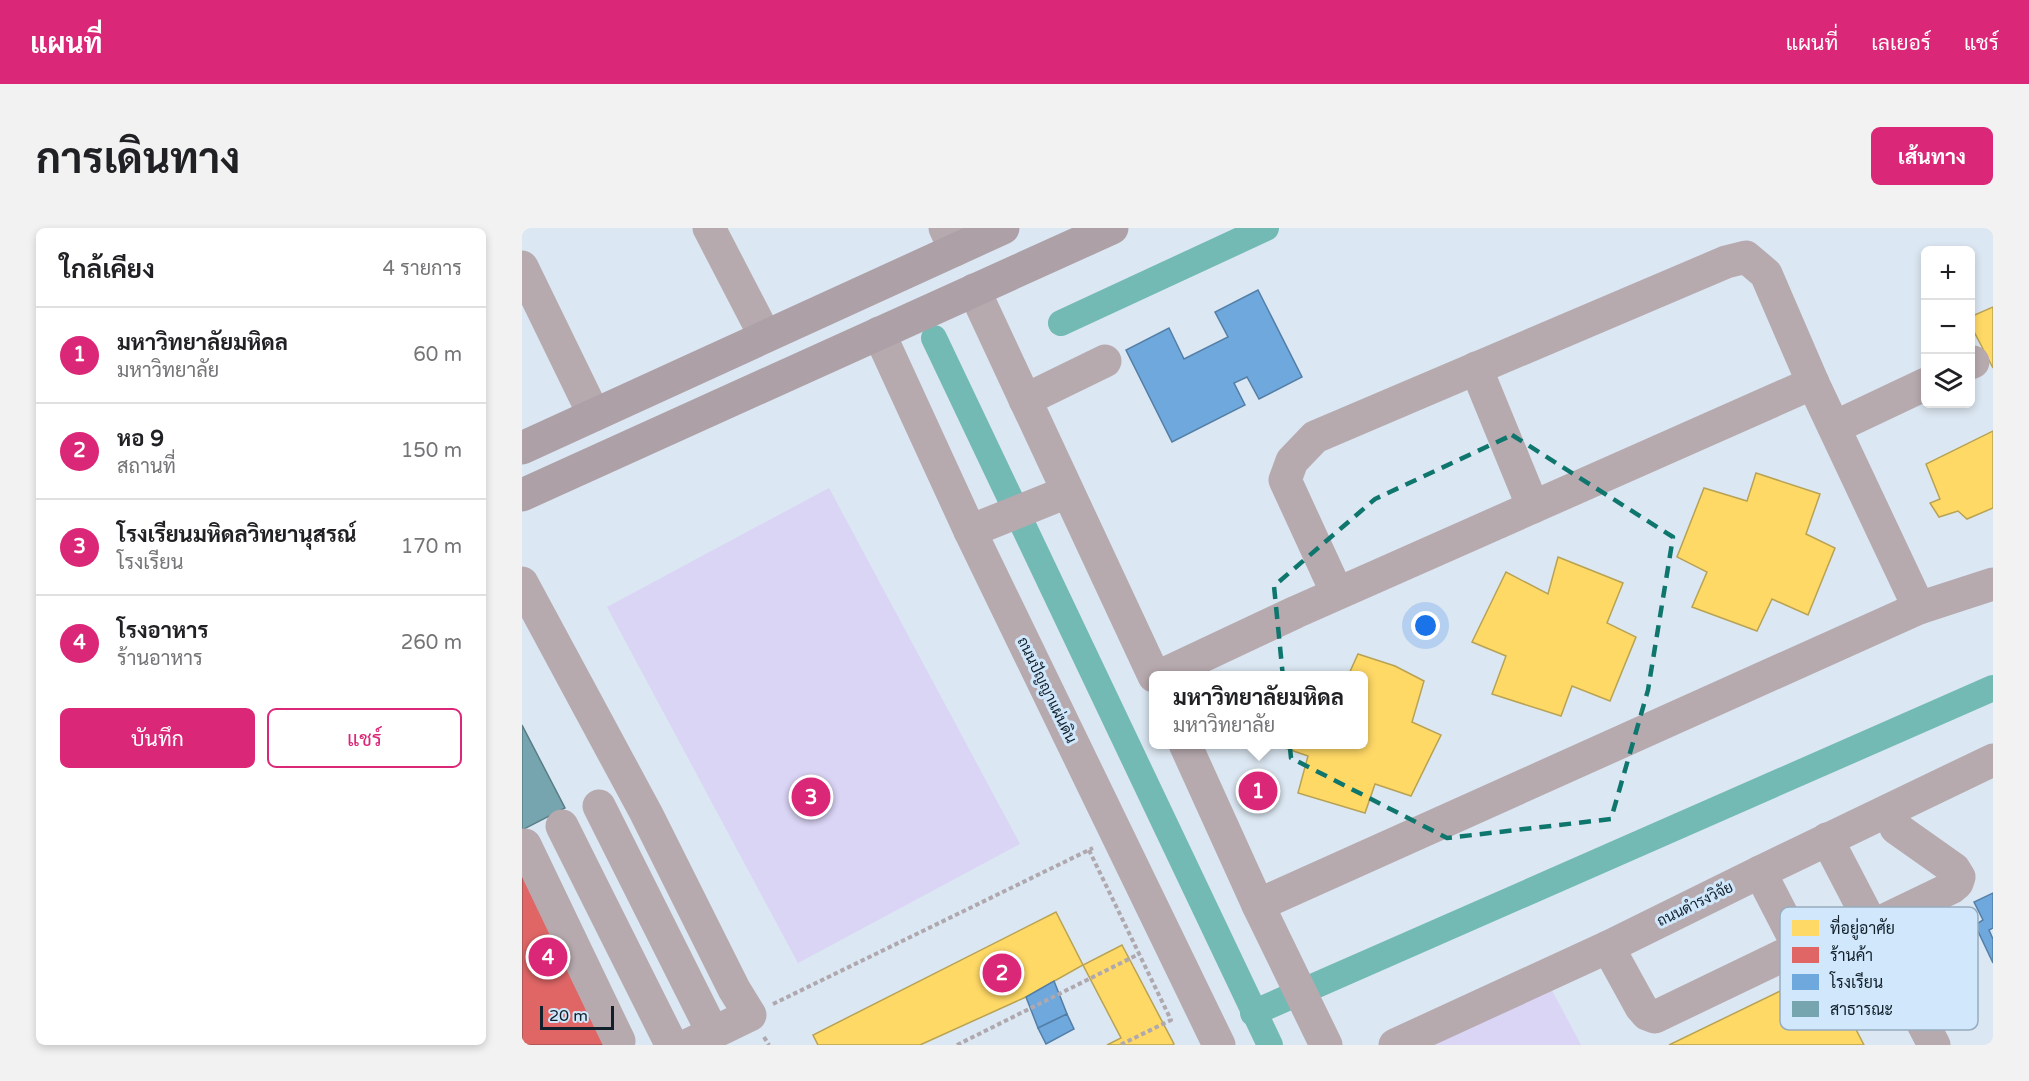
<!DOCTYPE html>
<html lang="th">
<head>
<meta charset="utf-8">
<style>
	body { margin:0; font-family:"Varela Round",Sarabun,sans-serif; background:#f2f2f2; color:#202124 }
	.controls { position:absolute; right:18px; top:18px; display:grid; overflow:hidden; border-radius:9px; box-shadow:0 3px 9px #0003 }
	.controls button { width:54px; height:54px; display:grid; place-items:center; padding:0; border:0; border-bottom:2px solid #e0e0e0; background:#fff; color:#202124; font:30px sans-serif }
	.scale { position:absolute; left:18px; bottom:15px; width:74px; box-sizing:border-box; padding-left:6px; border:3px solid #11202b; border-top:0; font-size:16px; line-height:21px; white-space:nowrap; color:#11202b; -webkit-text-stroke:4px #d1e8fc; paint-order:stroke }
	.you { position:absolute; left:904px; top:398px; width:21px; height:21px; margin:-15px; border:4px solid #fff; border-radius:50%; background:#1a73e8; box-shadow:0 0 0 9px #1a73e833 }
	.badge { display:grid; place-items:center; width:39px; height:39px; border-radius:50%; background:#db2777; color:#fff; font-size:20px; font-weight:700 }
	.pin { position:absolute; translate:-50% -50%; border:3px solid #fff; box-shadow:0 2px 6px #0006 }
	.popup { position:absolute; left:627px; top:443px; width:219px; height:78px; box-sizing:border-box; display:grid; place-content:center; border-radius:9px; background:#fff; filter:drop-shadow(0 2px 4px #0005); font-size:20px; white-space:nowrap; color:#757577 }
	.popup b { font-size:22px; color:#202124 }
	.popup::after { content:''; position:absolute; left:50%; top:100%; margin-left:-12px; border:12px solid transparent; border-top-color:#fff }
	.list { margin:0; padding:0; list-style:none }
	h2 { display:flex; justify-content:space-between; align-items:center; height:78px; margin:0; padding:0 24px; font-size:26px }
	h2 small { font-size:20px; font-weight:400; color:#757577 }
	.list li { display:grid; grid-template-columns:39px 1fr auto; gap:18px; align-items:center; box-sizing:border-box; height:96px; padding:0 24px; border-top:2px solid #e0e0e0 }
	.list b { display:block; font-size:22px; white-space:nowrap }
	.list p { margin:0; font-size:20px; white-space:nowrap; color:#757577 }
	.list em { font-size:20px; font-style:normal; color:#757577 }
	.actions { display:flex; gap:12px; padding:18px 24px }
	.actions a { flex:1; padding:14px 0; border:2px solid #db2777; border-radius:9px; text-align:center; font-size:21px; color:#db2777 }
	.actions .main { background:#db2777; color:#fff }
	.icon { flex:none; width:33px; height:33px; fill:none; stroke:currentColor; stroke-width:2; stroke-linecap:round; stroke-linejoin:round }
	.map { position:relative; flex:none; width:1471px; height:817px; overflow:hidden; border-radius:9px }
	header { display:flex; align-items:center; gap:36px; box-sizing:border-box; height:84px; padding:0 30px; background:#db2777; color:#fff }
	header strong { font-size:28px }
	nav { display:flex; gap:33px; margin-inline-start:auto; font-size:21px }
	.intro { display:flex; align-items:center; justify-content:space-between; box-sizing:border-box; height:144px; padding:0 36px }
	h1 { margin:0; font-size:42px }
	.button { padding:15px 27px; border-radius:9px; background:#db2777; color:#fff; font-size:21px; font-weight:700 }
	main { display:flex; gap:36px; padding:0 36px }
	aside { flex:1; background:#fff; border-radius:9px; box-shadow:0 3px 9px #0003 }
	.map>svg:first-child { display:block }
	.green { fill:#dad4f5 }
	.homes { fill:#ffd966; stroke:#b8a254; stroke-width:1.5 }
	.shops { fill:#e06666; stroke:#a25154; stroke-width:1.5 }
	.schools { fill:#6fa8dc; stroke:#537fa7; stroke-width:1.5 }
	.public { fill:#76a5af; stroke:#587d87; stroke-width:1.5 }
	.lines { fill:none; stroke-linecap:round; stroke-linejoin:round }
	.canal { stroke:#73bab4; stroke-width:26 }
	.path { stroke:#afa9af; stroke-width:4; stroke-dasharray:4.5 3; stroke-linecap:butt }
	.minor { stroke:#b7aaaf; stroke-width:33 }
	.major { stroke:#aea0a7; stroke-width:33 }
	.marked { fill:none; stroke:#0f766e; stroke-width:4.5; stroke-dasharray:12 8; stroke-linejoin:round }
	.labels { text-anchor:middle; stroke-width:6; stroke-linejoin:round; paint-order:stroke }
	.street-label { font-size:15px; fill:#11202b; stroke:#d1e8fc }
	.key { fill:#d1e8fc; stroke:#97acbd; stroke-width:1.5 }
	.key-label { font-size:16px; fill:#11202b }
</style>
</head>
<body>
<header>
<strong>แผนที่</strong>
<nav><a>แผนที่</a><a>เลเยอร์</a><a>แชร์</a></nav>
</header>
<div class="intro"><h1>การเดินทาง</h1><a class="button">เส้นทาง</a></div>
<main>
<aside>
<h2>ใกล้เคียง<small>4 รายการ</small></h2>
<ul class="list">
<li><span class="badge">1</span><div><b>มหาวิทยาลัยมหิดล</b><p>มหาวิทยาลัย</p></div><em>60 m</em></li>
<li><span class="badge">2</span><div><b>หอ 9</b><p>สถานที่</p></div><em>150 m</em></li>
<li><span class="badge">3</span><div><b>โรงเรียนมหิดลวิทยานุสรณ์</b><p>โรงเรียน</p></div><em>170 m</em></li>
<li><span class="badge">4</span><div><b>โรงอาหาร</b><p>ร้านอาหาร</p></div><em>260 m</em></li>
</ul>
<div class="actions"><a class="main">บันทึก</a><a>แชร์</a></div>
</aside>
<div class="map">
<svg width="1471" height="817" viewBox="0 0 1471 817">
	<rect width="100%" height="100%" fill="#dbe7f2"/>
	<g class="green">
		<path d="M307,260L498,616L276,735L85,379Z"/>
		<path d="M1025,753L1059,817H903Z"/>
	</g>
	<g class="homes">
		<path d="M1471,79V140L1448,96V89Z"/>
		<path d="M1471,203V280L1445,291L1436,283L1417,289L1408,275L1418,271L1404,236Z"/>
		<path d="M1234,245L1298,266L1284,306L1313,320L1286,387L1250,371L1235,403L1170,379L1185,344L1155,329L1182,260L1225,273Z"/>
		<path d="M1036,329L1101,355L1085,395L1114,409L1088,473L1050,458L1039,488L970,466L984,428L950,414L984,344L1026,366Z"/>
		<path d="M836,426L873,438L902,453L890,494L919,507L889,568L853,556L843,585L776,565L786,528L754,517L841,516V448H826Z"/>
		<path d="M534,684L561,737L504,769L398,817H296L291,807Z"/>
		<path d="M600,717L652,816L650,817H585L599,810L561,737Z"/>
		<path d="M1287,749L1299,772L1314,763L1342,817H1147Z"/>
	</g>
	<path class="shops" d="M0,641L93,817H0Z"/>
	<g class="schools">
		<path d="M736,62L780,149L737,171L725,149L712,155L723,177L650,214L604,122L647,100L662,131L706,109L693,84Z"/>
		<path d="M1471,665V700L1467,702L1471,711V735L1453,697L1461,692L1452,674Z"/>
		<path d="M532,753L545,786L516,800L504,769Z"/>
		<path d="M545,786L552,801L524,816L516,800Z"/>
	</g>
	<path class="public" d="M0,497L43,580L0,602Z"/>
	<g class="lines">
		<g class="canal">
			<path d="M539,95L744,0"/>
			<path d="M412,110L748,817"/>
			<path d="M731,785L1471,460"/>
		</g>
		<g class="path">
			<path d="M567,622L649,792L598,817"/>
			<path d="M251,776L571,620"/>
			<path d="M242,809L247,817"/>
			<path d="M435,817L617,726"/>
		</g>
		<g class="minor">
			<path d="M187,0L243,108"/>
			<path d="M423,0L433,22"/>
			<path d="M0,39L72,187"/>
			<path d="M452,62L632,448"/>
			<path d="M357,105L448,303L697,817"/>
			<path d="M1448,135L1451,134"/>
			<path d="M954,140L1011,279"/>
			<path d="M503,172L583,133"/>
			<path d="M1313,199L1404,156"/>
			<path d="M448,303L545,264"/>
			<path d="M0,355L124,585L212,761L228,787L166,817"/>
			<path d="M815,365L763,252L770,233L793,209L1204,34L1224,29L1244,46L1291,155L1397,380"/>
			<path d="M638,448L774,384L1291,155"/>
			<path d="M663,516L736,677L804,817"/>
			<path d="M77,578L191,805"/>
			<path d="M40,598L148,814L152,817"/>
			<path d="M1305,611L1412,817"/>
			<path d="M3,617L97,813"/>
			<path d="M736,677L1397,380L1471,356"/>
			<path d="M1350,698L1429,660L1435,655L1437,649L1432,641L1374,600"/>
			<path d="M1086,719L1119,779L1125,786L1133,789L1268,724L1273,718L1272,710L1238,644"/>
			<path d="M873,817L1086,719L1238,644L1471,532"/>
		</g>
		<g class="major">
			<path d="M0,220L481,0"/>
			<path d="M0,267L590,0"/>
		</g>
	</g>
	<path class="marked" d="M990,207L1151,309L1126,462L1089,591L925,610L769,530L752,358L853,271Z"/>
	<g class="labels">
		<g class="street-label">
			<text transform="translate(525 462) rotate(64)" y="5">ถนนปัญญาแผ่นดิน</text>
			<text transform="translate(1173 676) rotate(-26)" y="5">ถนนดำรงวิจัย</text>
		</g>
	</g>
	<rect x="1258" y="679" width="198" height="123" rx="9" class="key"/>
	<rect x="1270" y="692" width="27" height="16" fill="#ffd966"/>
	<rect x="1270" y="719" width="27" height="16" fill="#e06666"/>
	<rect x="1270" y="746" width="27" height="16" fill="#6fa8dc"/>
	<rect x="1270" y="773" width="27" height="16" fill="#76a5af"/>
	<g class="key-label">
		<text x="1308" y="706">ที่อยู่อาศัย</text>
		<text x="1308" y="733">ร้านค้า</text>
		<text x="1308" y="760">โรงเรียน</text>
		<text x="1308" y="787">สาธารณะ</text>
	</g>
</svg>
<div class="controls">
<button>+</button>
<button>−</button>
<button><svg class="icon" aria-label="layers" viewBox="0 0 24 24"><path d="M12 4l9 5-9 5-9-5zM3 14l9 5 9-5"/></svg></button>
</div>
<div class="scale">20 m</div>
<div class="you"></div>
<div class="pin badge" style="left:736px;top:563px">1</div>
<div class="popup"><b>มหาวิทยาลัยมหิดล</b>มหาวิทยาลัย</div>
<div class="pin badge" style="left:480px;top:745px">2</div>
<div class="pin badge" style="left:289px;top:569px">3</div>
<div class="pin badge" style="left:26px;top:729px">4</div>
</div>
</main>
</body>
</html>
